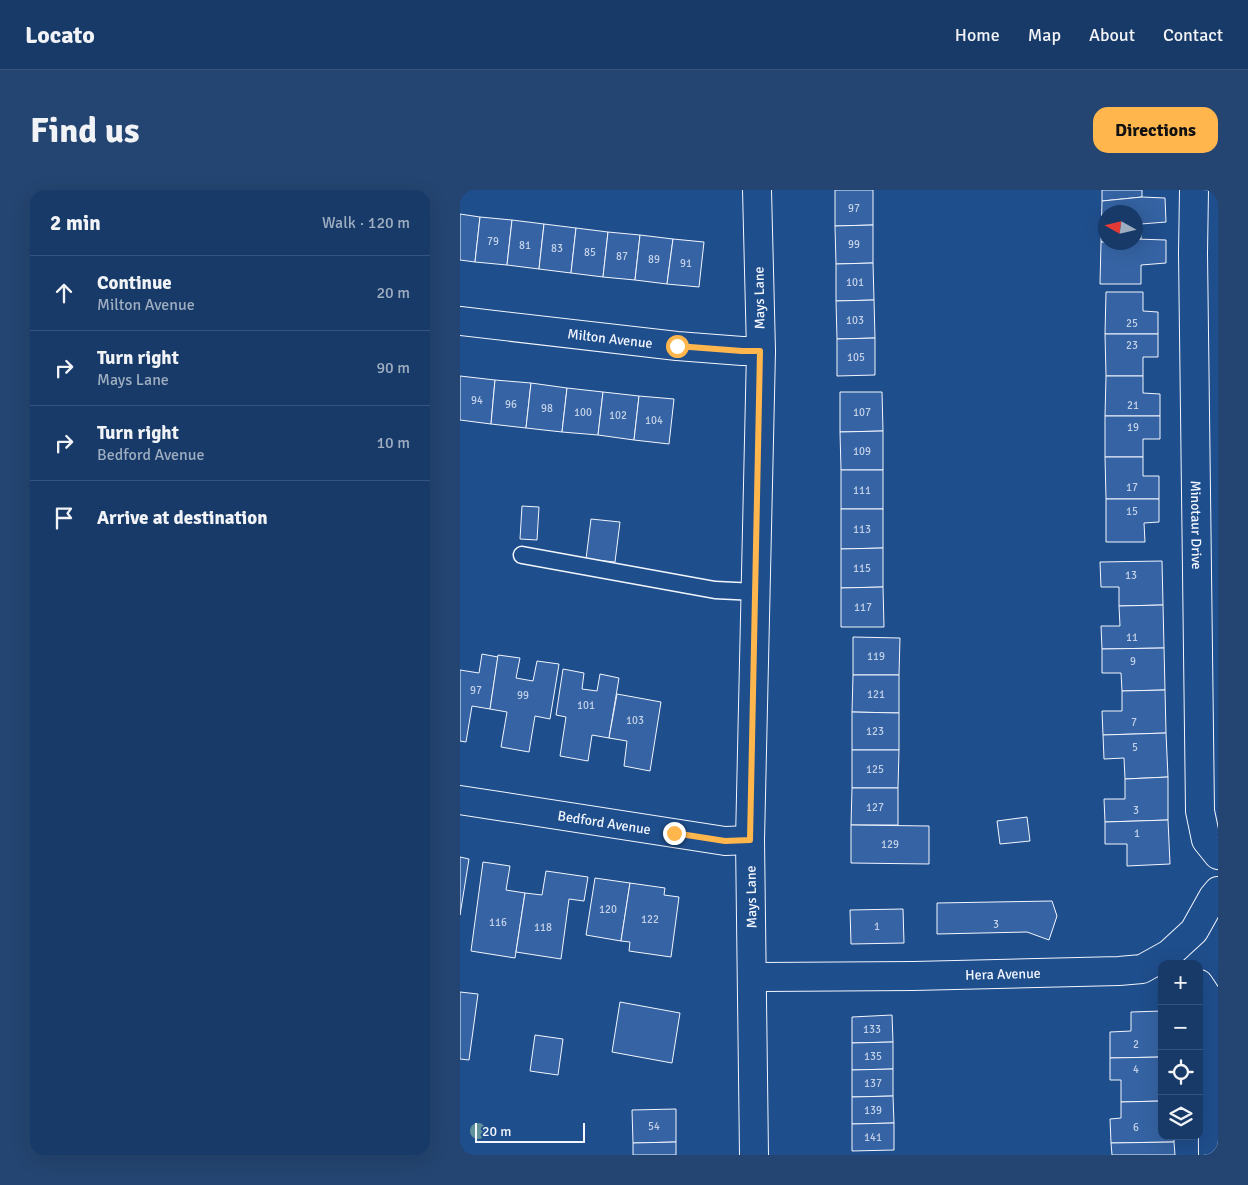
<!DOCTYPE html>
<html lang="en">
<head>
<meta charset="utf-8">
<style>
	body { margin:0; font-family:Signika,sans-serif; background:#244571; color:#f1f3f6 }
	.controls { position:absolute; right:15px; bottom:15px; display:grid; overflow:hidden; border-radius:10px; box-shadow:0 5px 20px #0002 }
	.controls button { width:45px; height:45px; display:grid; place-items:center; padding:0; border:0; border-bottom:1px solid #36547d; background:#173a69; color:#f1f3f6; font:25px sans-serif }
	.compass { position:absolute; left:638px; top:15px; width:45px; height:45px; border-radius:50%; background:#173a69; box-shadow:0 5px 20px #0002; rotate:278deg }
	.scale { position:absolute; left:15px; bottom:12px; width:110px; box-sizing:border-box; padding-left:5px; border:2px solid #f2f6ff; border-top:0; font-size:14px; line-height:18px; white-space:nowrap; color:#f2f6ff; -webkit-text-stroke:4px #1f4e8c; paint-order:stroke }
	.stop { position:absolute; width:15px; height:15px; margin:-11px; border:4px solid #ffb74d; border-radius:50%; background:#fff }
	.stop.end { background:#ffb74d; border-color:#fff; box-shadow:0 1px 5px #0008 }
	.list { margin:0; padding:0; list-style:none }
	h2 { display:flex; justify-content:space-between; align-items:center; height:65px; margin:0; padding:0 20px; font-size:21px }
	h2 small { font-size:16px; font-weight:400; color:#9eadc0 }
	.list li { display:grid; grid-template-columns:32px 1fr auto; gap:15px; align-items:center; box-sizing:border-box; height:75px; padding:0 20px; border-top:1px solid #36547d }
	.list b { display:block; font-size:19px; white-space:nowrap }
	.list p { margin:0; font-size:16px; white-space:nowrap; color:#9eadc0 }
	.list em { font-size:16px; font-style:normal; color:#9eadc0 }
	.icon { flex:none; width:28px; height:28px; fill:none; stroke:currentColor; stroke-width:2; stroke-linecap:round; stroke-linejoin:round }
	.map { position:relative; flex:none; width:758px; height:965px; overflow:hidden; border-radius:15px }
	header { display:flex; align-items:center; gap:30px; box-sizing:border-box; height:70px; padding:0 25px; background:#173a69; border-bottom:1px solid #36547d }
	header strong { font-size:24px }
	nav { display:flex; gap:28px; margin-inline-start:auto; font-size:18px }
	.intro { display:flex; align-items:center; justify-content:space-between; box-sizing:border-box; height:120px; padding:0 30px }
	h1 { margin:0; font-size:35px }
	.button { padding:12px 22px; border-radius:15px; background:#ffb74d; color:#111; font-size:18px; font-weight:700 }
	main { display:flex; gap:30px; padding:0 30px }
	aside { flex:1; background:#173a69; border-radius:15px; box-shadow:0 5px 20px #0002 }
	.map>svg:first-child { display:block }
	.building { fill:#3563a3; stroke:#f2f6ff }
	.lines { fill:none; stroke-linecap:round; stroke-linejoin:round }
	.service-casing { stroke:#f2f6ff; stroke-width:19 }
	.minor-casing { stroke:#f2f6ff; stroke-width:30 }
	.tertiary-casing { stroke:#f2f6ff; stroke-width:30 }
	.service { stroke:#1f4e8c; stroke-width:16 }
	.minor { stroke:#1f4e8c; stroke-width:28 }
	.tertiary { stroke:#1f4e8c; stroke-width:28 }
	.tree { fill:#61919a }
	.route { stroke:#ffb74d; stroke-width:6 }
	.labels { text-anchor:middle; stroke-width:4; stroke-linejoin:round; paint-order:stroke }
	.number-label { font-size:11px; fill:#c3d1e8 }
	.street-label { font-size:14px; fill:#f2f6ff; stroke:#1f4e8c }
</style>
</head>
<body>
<header>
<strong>Locato</strong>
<nav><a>Home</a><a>Map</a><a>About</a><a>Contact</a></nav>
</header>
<div class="intro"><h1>Find us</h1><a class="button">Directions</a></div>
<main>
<aside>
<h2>2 min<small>Walk · 120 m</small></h2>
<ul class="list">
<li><svg class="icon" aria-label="ahead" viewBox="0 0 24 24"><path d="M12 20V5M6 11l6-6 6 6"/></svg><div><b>Continue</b><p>Milton Avenue</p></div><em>20 m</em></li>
<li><svg class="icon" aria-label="right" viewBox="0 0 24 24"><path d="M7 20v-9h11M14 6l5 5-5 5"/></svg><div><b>Turn right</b><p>Mays Lane</p></div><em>90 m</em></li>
<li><svg class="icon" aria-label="right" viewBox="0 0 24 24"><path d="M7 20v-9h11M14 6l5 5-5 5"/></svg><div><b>Turn right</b><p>Bedford Avenue</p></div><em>10 m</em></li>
<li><svg class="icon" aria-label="arrive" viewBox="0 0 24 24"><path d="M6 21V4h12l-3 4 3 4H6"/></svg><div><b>Arrive at destination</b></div></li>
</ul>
</aside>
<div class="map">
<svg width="758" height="965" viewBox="0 0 758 965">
	<rect width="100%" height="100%" fill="#1f4e8c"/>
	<g class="building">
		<path d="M375,0H413V35L375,36Z"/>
		<path d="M642,0H682V7L642,11Z"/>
		<path d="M682,7L705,8L706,32L681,34V49H676V22H646V52H641L642,11Z"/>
		<path d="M0,24L20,27L15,72L0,70Z"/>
		<path d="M20,27L52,30L47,75L15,72Z"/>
		<path d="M52,30L84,34L79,79L47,75Z"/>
		<path d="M84,34L116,38L111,83L79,79Z"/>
		<path d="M413,35V73L376,74L375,36Z"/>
		<path d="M116,38L148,42L143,87L111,83Z"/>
		<path d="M148,42L180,45L175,90L143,87Z"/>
		<path d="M180,45L213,49L207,94L175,90Z"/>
		<path d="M213,49L244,52L239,97L207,94Z"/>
		<path d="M676,49L706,50V73L681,75V94H640L641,52H676Z"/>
		<path d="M413,73L414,110L376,111V74Z"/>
		<path d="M646,102H683V121L698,122V144H645Z"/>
		<path d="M414,110L415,148L377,149L376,111Z"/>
		<path d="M645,144H698V167H683V186H646Z"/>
		<path d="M415,148V185L377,186V149Z"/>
		<path d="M0,186L35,190L31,234L0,230Z"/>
		<path d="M646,186H683V203L700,204V226H645Z"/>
		<path d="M35,190L71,193L66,238L31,234Z"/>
		<path d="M71,193L107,198L102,242L66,238Z"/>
		<path d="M107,198L143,202L138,245L102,242Z"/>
		<path d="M143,202L179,206L174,250L138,245Z"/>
		<path d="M380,202H422L423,241L380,242Z"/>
		<path d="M179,206L214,209L209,254L174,250Z"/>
		<path d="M645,226H700V249H683V267H645Z"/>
		<path d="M423,241V280H381L380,242Z"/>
		<path d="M645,267H683V286H699V309H646Z"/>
		<rect x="381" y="280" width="42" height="39"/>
		<path d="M646,309H699V332L684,333L685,352H646Z"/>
		<path d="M62,316L79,317L77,350L60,349Z"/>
		<path d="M381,319H423V358L381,359Z"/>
		<path d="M131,329L160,332L155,372L126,369Z"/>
		<path d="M423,358V397L381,398V359Z"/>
		<path d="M702,371L703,415L659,416V397H641L640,372Z"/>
		<path d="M423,397L424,437H381V398Z"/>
		<path d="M703,415L704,458L642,459L641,436H660L659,416Z"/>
		<path d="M393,447L440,448L439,485H393Z"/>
		<path d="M704,458L705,500L662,501L661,483H642V459Z"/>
		<path d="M22,464L38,467L30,519L12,516L6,552L0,551V480L19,483Z"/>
		<path d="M38,465L60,468L56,488L73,491L77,471L99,474L90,529L75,526L69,562L41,557L47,522L30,519Z"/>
		<path d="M103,479L124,483L122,499L137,501L140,484L159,488L149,548L132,545L128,571L100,566L106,527L96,525Z"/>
		<path d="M393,485H439V523L392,522Z"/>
		<path d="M705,500L706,543L643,545L642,521H662V501Z"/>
		<path d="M157,504L201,512L190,581L164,576L167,551L149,548Z"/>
		<path d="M392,522L439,523V560H392Z"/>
		<path d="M706,543L708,587L665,589L664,568L644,569L643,545Z"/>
		<path d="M392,560H439L438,598H392Z"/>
		<path d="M708,587V630L645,632L644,609H665V589Z"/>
		<path d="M392,598H438V635H391Z"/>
		<path d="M567,627L570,651L540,654L537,631Z"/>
		<path d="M708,630L710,674L667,676V654H645V632Z"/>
		<path d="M391,635L469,636V674L391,673Z"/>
		<path d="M0,667L9,669L0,725Z"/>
		<path d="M23,672L50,676L46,700L65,703L55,768L11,761Z"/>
		<path d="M86,681L128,687L124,711L109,709L101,769L56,762L65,703L82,705Z"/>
		<path d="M135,688L170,693L161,751L126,745Z"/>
		<path d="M170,693L205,698L204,705L219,707L211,767L169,761L170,752L161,751Z"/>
		<path d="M592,711L597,726L589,750L567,742L477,744V713Z"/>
		<path d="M443,719L444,753L391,754L390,720Z"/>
		<path d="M0,802L18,804L9,870L0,869Z"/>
		<path d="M160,812L220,823L212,873L152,862Z"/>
		<path d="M702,821V867L650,868V842L671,841V822Z"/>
		<path d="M432,825L433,852L392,853V827Z"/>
		<path d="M75,845L103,849L98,885L70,881Z"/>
		<path d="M433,852V879L392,880V853Z"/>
		<path d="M702,867V911L661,912V890H650V868Z"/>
		<path d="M433,879V906L392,907V880Z"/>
		<path d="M433,906L434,933L392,934V907Z"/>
		<path d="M702,911V946H714V952L651,953L650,929L661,928V912Z"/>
		<path d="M216,919V952L173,953L172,920Z"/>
		<path d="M434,933V960L392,961V934Z"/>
		<path d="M216,952V965H173V953Z"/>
		<path d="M714,952L715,965H652L651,953Z"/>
	</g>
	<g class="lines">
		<defs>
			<path id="service" d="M62,365L255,400L296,402"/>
			<g id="minor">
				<path id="s1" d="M734,0L733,63L740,621L746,650L758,665"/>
				<path id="s2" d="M0,131L217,156L282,161H301"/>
				<path id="s3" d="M0,610L265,651L290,650"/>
				<path id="s4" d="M292,787L453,786L659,781L682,779L709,764L734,741L753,707L758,701"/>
				<path d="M739,794L749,809L752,818L753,965"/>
			</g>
			<path id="tertiary" d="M294,965L290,650L301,161L297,0"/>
		</defs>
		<use href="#service" class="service-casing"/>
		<use href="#minor" class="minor-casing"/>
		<use href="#tertiary" class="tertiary-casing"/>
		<use href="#service" class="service"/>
		<use href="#minor" class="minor"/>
		<use href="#tertiary" class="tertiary"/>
	</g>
	<circle class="tree" cx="18" cy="941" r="8"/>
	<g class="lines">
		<path class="route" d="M214,643L265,651L290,650L300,161H282L217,156"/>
	</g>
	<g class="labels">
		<g class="number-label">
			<text x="394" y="22">97</text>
			<text x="33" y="55">79</text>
			<text x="394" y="58">99</text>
			<text x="65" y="59">81</text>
			<text x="97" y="62">83</text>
			<text x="130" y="66">85</text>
			<text x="162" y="70">87</text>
			<text x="194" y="73">89</text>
			<text x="226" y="77">91</text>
			<text x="395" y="96">101</text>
			<text x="395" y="134">103</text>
			<text x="672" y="137">25</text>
			<text x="672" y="159">23</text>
			<text x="396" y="171">105</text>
			<text x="17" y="214">94</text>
			<text x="51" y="218">96</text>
			<text x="673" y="219">21</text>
			<text x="87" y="222">98</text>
			<text x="123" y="226">100</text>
			<text x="402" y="226">107</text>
			<text x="158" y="229">102</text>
			<text x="194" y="234">104</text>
			<text x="673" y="241">19</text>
			<text x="402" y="265">109</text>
			<text x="672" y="301">17</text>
			<text x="402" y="304">111</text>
			<text x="672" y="325">15</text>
			<text x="402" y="343">113</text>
			<text x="402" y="382">115</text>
			<text x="671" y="389">13</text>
			<text x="403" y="421">117</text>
			<text x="672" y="451">11</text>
			<text x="416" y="470">119</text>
			<text x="673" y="475">9</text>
			<text x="16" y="504">97</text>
			<text x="416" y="508">121</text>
			<text x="63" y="509">99</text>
			<text x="126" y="519">101</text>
			<text x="175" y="534">103</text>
			<text x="674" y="536">7</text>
			<text x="415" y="545">123</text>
			<text x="675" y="561">5</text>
			<text x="415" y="583">125</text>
			<text x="415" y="621">127</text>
			<text x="676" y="624">3</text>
			<text x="677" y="647">1</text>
			<text x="430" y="658">129</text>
			<text x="148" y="723">120</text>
			<text x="190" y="733">122</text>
			<text x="38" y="736">116</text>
			<text x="536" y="738">3</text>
			<text x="417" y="740">1</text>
			<text x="83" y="741">118</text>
			<text x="412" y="843">133</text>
			<text x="676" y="858">2</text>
			<text x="413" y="870">135</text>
			<text x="676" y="883">4</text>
			<text x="413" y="897">137</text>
			<text x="413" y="924">139</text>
			<text x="194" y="940">54</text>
			<text x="676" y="941">6</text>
			<text x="413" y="951">141</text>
		</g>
		<g class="street-label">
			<text transform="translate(299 108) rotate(-91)" y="5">Mays Lane</text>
			<text dy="5" stroke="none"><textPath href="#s2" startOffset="151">Milton Avenue</textPath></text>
			<text dy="5" stroke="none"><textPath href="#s1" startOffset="335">Minotaur Drive</textPath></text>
			<text dy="5" stroke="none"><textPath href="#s3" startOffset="146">Bedford Avenue</textPath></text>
			<text transform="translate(291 707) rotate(-91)" y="5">Mays Lane</text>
			<text dy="5" stroke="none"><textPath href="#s4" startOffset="251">Hera Avenue</textPath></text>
		</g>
	</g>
</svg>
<div class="controls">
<button>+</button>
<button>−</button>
<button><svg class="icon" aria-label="locate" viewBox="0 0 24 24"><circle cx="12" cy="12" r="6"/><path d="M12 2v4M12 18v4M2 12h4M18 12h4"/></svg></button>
<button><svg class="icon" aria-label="layers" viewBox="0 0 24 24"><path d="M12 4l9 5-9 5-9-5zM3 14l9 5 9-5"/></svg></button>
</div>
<svg class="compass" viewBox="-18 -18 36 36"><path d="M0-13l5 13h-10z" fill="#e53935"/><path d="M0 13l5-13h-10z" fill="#9eadc0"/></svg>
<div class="scale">20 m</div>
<div class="stop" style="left:217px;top:156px"></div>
<div class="stop end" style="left:214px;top:643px"></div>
</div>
</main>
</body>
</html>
